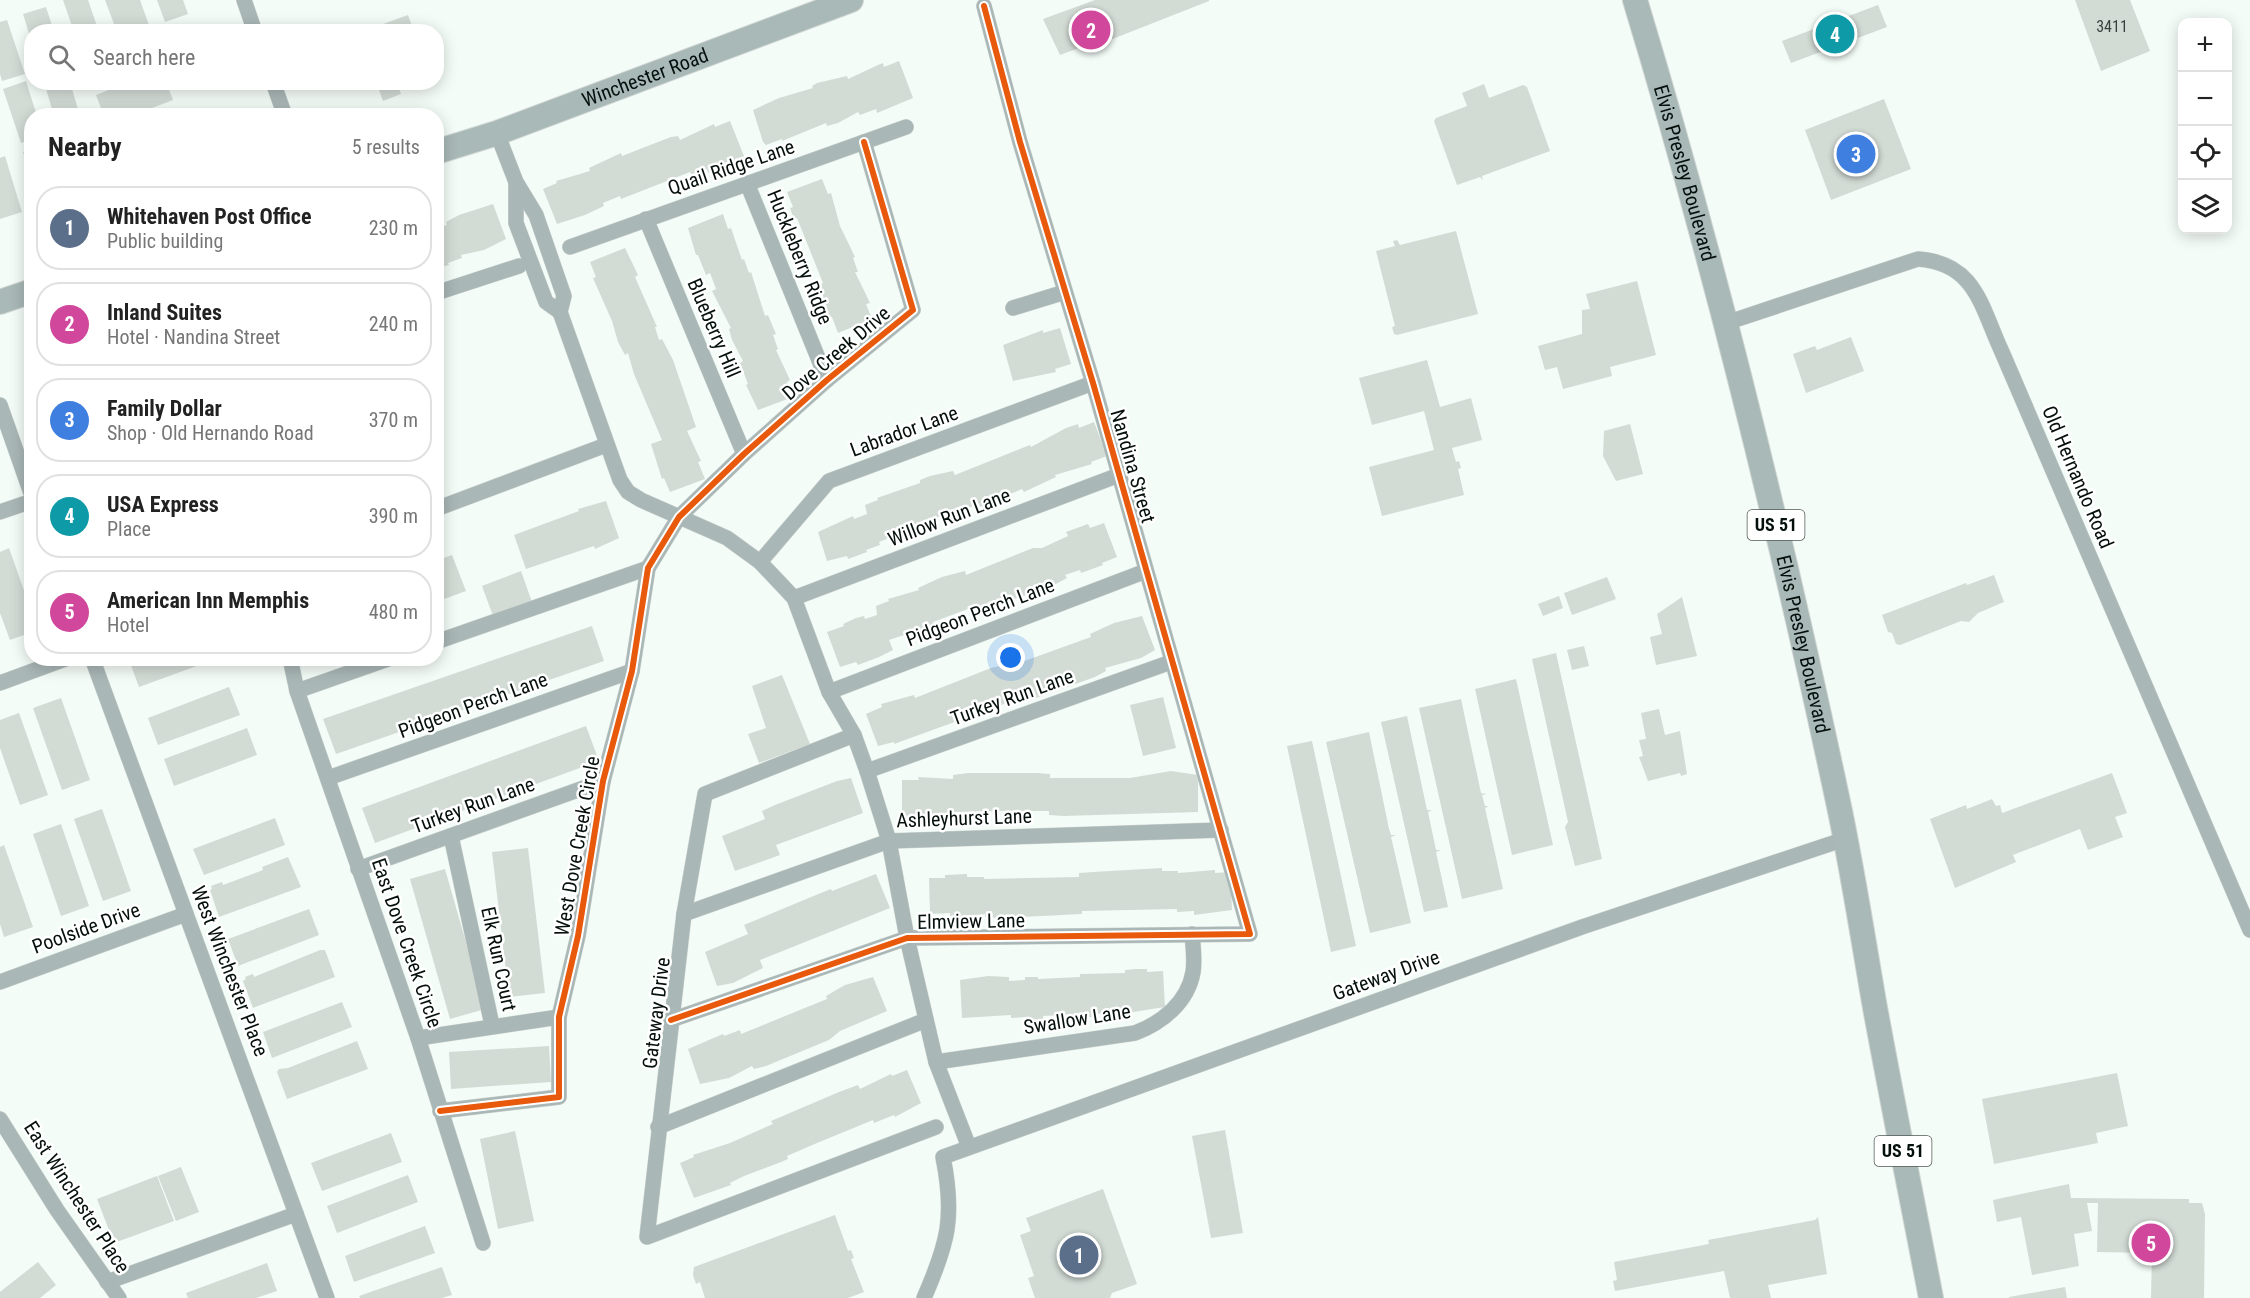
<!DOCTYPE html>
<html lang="en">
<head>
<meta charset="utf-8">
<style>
	body { margin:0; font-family:"Roboto Condensed",sans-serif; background:#f2f2f2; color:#222 }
	.controls { position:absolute; right:18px; top:18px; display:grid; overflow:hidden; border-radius:12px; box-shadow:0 3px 15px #0003 }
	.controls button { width:54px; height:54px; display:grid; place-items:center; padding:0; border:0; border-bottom:2px solid #e0e0e0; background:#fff; color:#222; font:30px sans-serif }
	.you { position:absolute; left:1011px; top:658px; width:21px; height:21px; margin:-15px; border:4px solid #fff; border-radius:50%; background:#1a73e8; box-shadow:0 0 0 9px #1a73e833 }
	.badge { display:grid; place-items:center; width:39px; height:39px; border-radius:50%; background:#7c3aed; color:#fff; font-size:20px; font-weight:700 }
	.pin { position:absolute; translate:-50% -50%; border:3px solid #fff; box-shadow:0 2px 6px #0006 }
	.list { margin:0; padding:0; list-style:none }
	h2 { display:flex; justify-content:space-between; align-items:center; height:78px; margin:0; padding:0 24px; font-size:26px }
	h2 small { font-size:20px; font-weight:400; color:#767676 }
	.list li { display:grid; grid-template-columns:39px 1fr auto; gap:18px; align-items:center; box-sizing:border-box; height:84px; margin:0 12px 12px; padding:0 12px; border:2px solid #e0e0e0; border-radius:24px }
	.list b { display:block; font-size:22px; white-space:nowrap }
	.list p { margin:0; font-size:20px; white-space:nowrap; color:#767676 }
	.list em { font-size:20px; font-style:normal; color:#767676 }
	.icon { flex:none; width:33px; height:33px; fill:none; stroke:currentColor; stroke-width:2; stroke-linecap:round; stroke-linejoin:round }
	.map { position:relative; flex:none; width:2250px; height:1298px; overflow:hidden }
	.search { position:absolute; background:#fff; box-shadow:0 3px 15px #0003; left:24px; top:24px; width:420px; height:66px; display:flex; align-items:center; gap:15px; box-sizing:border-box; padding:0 21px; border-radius:24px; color:#767676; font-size:22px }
	.panel { position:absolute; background:#fff; box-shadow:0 3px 15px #0003; left:24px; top:108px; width:420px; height:558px; border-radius:24px }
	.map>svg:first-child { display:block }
	.building { fill:#d3dbd5 }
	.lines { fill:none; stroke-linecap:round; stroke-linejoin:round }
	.minor-casing { stroke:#cfd5d2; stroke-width:16 }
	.primary-casing { stroke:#cfd5d2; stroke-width:26 }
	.minor { stroke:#a9b7b6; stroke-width:15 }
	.primary { stroke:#a9b9b7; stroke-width:24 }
	.cycleway-casing { stroke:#fff; stroke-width:10 }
	.cycleway { stroke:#e8590c; stroke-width:6 }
	.labels { text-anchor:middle; stroke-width:5; stroke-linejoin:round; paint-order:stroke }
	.number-label { font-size:16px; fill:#38433e }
	.shield { fill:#fff; stroke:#505855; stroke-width:1.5 }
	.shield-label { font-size:18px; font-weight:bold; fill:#05100c }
	.street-label { font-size:20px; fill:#05100c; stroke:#fff }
</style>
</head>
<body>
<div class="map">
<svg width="2250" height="1298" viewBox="0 0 2250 1298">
	<rect width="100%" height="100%" fill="#f4fcf8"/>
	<g class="building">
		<path d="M63,0H88L99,32H74Z"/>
		<path d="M105,0H140L150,28L140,32H117Z"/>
		<path d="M157,0H183L188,14L165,22Z"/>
		<path d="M1095,0H1209V1L1110,40L1108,37L1060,55L1043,19Z"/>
		<path d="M2075,0H2130L2150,51L2101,71Z"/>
		<path d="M1878,5L1887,27L1791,63L1782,41Z"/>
		<path d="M46,7L54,32H32L31,40L23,14Z"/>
		<path d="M408,15L414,32H364V31Z"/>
		<path d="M7,20L25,74L2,81L0,74V22Z"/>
		<path d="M899,61L913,98L877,113L876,109L860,115L858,112L838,123L827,126L826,123L782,141V139L766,145L763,142L753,110L779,98L813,88L812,86L817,83L847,76L848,79L878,65L883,63L884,67Z"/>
		<path d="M26,81L37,116H32V139L21,143L3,89Z"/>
		<path d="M44,82H70L80,116H54Z"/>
		<path d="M129,82H166L173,100L131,116H104L96,95Z"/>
		<path d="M376,82H397L401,94L383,101Z"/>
		<path d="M1484,84L1489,98L1523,85L1527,87L1550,151L1482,176L1483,180L1480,177L1457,185L1434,121L1436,118L1467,106L1462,93Z"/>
		<path d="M1884,99L1911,169L1831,200L1805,130Z"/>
		<path d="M730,121L744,156L708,173L707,169L692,175L690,172L621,199L620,196L603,203L604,206L585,215L557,224L543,189L557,183L556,181L590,171L589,168L621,153L622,156L671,137L678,136L680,140L714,124L715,127Z"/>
		<path d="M32,149V175H31L23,152Z"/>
		<path d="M5,156L22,212L0,219V158Z"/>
		<path d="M822,179L828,194L831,193L840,226L855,257L853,258L858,272H855L870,303L866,304L872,319L838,333L832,317L828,318L824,309L827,307L819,285L823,283L797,218L794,219L790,208L793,207L787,192Z"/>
		<path d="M493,204L506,239L484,250L461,255L462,258L448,263L449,265L436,268V229L447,225L446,222L459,215Z"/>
		<path d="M723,214L728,229L731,228L742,260L744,259L749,273L751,272L765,316L768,315L776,334L773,335L778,349L776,350L790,380L787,382L793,397L758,410L746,385L748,384L740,363L743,361L732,340L729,329L731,328L712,291L716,289L710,273L706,275L698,255H696L688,228Z"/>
		<path d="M1456,231L1478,314L1397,335L1394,334L1392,327L1395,326L1376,251L1395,246L1393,241L1397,240L1400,245Z"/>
		<path d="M625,248L638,275L635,277L657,327H655L659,340L662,339L673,360L696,427L687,431L701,461L698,462L705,479L670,492L664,478L662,479L651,444L662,440L634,374L628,353L625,355L618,342L612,321L593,278L596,277L590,262Z"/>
		<path d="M1637,281L1656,355L1610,367L1612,376L1563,389L1557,367L1545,370L1538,346L1582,334V310L1590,309L1586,294Z"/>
		<path d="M1060,328L1071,364L1055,369L1056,372L1013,381L1003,345L1043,330V333Z"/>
		<path d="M1851,337L1864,371L1806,393L1793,354L1815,346L1817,350Z"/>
		<path d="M1427,360L1440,407L1471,398L1482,440L1452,448L1456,462L1459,461L1461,468L1458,469L1464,495L1382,516L1369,467L1434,450L1424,411L1372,425L1359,378Z"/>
		<path d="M1094,422L1107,456L1091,462L1092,464L1055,475L1056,477L1024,492L1022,489L980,507L979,504L966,509L965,505L934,519L933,517L920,522L921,525L879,542L880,545L866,550L867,552L848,559L847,556L827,561L818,532L853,516L854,519L867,514L865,505L878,500L877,498L920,483V480L930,476L953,471L955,475L1030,445L1031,447L1066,428L1078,424L1079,428Z"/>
		<path d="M1630,424L1643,474L1616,481L1603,456L1604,431Z"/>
		<path d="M606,501L619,538L595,549L594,546L526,569L514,535L579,511L578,509Z"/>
		<path d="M1104,523L1117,557L1102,563L1103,565L1081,573L1080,570L1065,575L1067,578L1054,585L992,607L991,604L978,610L976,606L933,622L934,625L889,640L893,650L879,657L858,665L856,662L840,667L827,632L844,626L843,624L856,618L864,616L865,619L877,615L876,606L889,601L888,599L919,590L918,588L942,577L965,571L966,575L1033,548H1042L1068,536L1066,532L1088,524L1090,528Z"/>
		<path d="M9,548L32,613V632L10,640L0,613V552Z"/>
		<path d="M452,555L466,591L436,602V561Z"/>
		<path d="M521,571L532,602L493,616L482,586Z"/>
		<path d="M1994,575L2004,602L1978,613L1969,622L1961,621L1900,645L1896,644L1892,633L1888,632L1882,615L1966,583L1967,585Z"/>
		<path d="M1607,577L1616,599L1572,615L1564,593Z"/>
		<path d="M1559,596L1563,608L1543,616L1538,604Z"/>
		<path d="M1682,597L1697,656L1656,665L1650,637L1662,634L1657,614Z"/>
		<path d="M1142,616L1155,650L1141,658L1105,668L1106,671L1095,677L1025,702L1024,699L1015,700L894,744V742L878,746L866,714L882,707L881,704L914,695L915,698L991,668L1004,665L1005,668L1091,637L1090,634L1114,623Z"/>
		<path d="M592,626L604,661L336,754L323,719Z"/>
		<path d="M1584,646L1589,666L1572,670L1567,650Z"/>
		<path d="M1556,653L1602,859L1575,866L1565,827L1568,822L1532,659Z"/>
		<path d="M134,658H216V659L139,687L129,660Z"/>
		<path d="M782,675L810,744L759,763L748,734L766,728L752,686Z"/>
		<path d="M1516,679L1553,845L1512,855L1475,689Z"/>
		<path d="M229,687L240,715L158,745L148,718Z"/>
		<path d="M1163,697L1176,748L1143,756L1130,705Z"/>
		<path d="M61,698L90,780L62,790L33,708Z"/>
		<path d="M1461,699L1481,793L1487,794L1482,795L1485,806H1489L1485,808L1503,889L1462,899L1419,708Z"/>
		<path d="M1659,709L1665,735L1680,731L1687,774L1681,776L1680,773L1648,781L1639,757L1643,756L1639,740L1646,739L1641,713Z"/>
		<path d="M19,713L48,795L20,805L0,748V720Z"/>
		<path d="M1407,716L1427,810H1432L1428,812L1436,850H1441L1436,852L1448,907L1424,912L1381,722Z"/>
		<path d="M586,726L599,761L375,843L362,808Z"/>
		<path d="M247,728L257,755L174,786L164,759Z"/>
		<path d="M1369,732L1389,829L1391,835H1396L1391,837L1392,841L1411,923L1370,933L1326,742Z"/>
		<path d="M1312,741L1356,946L1331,952L1287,746Z"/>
		<path d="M1171,771L1198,775V812L1063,816L1049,815V811H1004L954,812V817L931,818L902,817V780H919L918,777L953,779V775L968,773H1037L1050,774V778H1130Z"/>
		<path d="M2112,773L2127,813L2115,817L2123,837L2088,850L2080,829L2013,855L2016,862L1955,888L1930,819L1966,805L1967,809L1992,799L1996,806L2000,805L2002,813Z"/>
		<path d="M851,778L863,813L776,845L780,855L735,871L722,836L765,819L762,811L775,805L837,781Z"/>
		<path d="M102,809L131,891L103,901L74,819Z"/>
		<path d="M275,818L285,845L204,875L193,849Z"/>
		<path d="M61,824L89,906L61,916L33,834Z"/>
		<path d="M4,845L33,927L4,937L0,924V847Z"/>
		<path d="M528,848L545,993L509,997L492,852Z"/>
		<path d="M288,857L301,887L219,917L210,890L212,889L211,886L222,882L223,885L263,870L262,867Z"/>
		<path d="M1162,868V871H1178V873L1215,870V873L1230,872L1232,910L1194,915V911L1177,912V909L1082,911V914L998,918L985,917V914L961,917H950V913L930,914L929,878H945V875L967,874V877H984V879L1079,877V873L1093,872Z"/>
		<path d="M445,869L485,1009L450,1019L410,879Z"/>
		<path d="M876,874L890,908L760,960L763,968L733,983L717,986L705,952L748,934L744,925L811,897L831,889L832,891Z"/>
		<path d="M309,909L319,935L238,966L228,939Z"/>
		<path d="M320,950H325L335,977L253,1008L243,981L246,979L245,977L253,974L254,977Z"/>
		<path d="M1135,969H1147V972L1163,971L1165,1007L1127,1013V1010L1111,1011V1013L1094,1014V1017H1083V1014L1043,1016V1019L1026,1020V1017L1011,1018V1015L962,1018L960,980L988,976L1009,977V981L1025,980V977H1038V979L1080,977V974L1125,973V970Z"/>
		<path d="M873,977L887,1011L840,1031L829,1040L766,1066L754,1069L752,1066L729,1078L700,1084L688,1049L723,1034L724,1036L740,1030L741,1034L827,999L826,996L845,985Z"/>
		<path d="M342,1002L352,1027L272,1058L263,1032Z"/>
		<path d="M357,1041L368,1069L287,1099L277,1072L279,1069L288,1068Z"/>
		<path d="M549,1046L551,1082L451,1089L449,1052Z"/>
		<path d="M907,1070L921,1103L895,1117L894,1115L874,1123L873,1120L817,1143L787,1156L788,1159L781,1162L744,1176L730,1183L731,1185L694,1198L680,1163L694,1157L693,1155L730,1143L773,1124L771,1121L839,1092L858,1085L860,1089L891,1074L892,1076Z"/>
		<path d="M2117,1073L2128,1126L2096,1133L2098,1143L1994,1164L1982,1099Z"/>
		<path d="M1225,1130L1243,1233L1211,1238L1192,1136Z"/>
		<path d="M515,1131L534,1221L498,1229L480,1139Z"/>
		<path d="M391,1133L402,1162L322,1191L311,1163Z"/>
		<path d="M181,1167L199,1212L176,1221L158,1176Z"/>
		<path d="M408,1175L418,1202L337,1233L327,1206Z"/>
		<path d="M157,1176L174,1221L114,1243L97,1199Z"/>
		<path d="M2069,1184L2071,1198L2189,1199V1203H2202L2205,1214L2204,1298H2151L2152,1253L2097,1252L2098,1203H2087L2092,1231L2074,1234L2079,1266L2032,1275L2021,1217L1997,1222L1993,1200Z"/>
		<path d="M1103,1189L1137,1284L1112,1293L1110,1298H1035L1028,1278L1034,1276L1020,1235L1031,1231L1026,1218Z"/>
		<path d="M835,1215L848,1251L851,1250L854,1258L851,1259L864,1292L848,1298H705L700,1282L696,1284L693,1275L694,1267Z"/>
		<path d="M1818,1217L1827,1274L1768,1285L1771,1298H1730L1724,1271L1615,1291L1613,1281L1617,1280L1614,1262L1709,1244L1708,1240L1815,1220Z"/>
		<path d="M425,1226L435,1253L354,1282L345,1256Z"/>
		<path d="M38,1262L56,1285L40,1298H0V1292Z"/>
		<path d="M267,1263L277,1291L256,1298H188L186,1293Z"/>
		<path d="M442,1267L452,1295L442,1298H360L359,1296Z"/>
		<path d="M2065,1287L2067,1298H2009V1297Z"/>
	</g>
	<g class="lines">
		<defs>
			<g id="minor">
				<path d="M244,0L255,32"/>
				<path d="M273,82L285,116"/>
				<path d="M497,133L516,182L536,215L564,296L560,312L620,480L628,492L641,500L727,538L760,562L794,598L829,692L854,735L867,771L889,841L907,938L936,1062L969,1147"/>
				<path d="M747,183L827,380"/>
				<path d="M516,184V223L546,302L560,312"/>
				<path d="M646,219L744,454"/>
				<path d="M570,247L906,127"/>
				<path d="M436,293L519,266"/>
				<path d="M1013,308L1065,292"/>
				<path d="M1726,323L1918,259C1976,263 1981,307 2002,352L2250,930"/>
				<path d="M0,405L32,496"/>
				<path d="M436,509L606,445"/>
				<path d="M0,512L32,501"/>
				<path d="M760,562L829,481L1093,383"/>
				<path d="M794,598L1119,475"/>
				<path d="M436,642L648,568"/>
				<path d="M92,658L327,1298"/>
				<path d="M290,658L297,691L418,1038L483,1243"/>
				<path d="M0,683L68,658"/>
				<path d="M297,691L391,658"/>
				<path d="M829,692L1146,571"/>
				<path d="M854,735L705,794L684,914L647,1237L936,1127"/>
				<path d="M867,771L1171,662"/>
				<path d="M328,778L632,671"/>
				<path d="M451,836L492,1025"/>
				<path d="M358,869L603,781"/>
				<path d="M684,914L889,841L1221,830"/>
				<path d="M0,982L186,914"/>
				<path d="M671,1020L907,938L1250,934L1093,383L1020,142L984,6"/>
				<path d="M418,1038L559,1017"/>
				<path d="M936,1062L1135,1033C1162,1023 1188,1002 1193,972C1195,960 1193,946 1192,934"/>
				<path d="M440,1111L559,1097V1017L578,936L603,781L632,671L648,568L679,517L744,454L827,380L913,310L864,142"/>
				<path d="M0,1119L57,1210L119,1298"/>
				<path d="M658,1127L926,1020"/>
				<path d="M107,1282L296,1214"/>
				<path d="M924,1298C948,1243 955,1217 943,1157L1582,927L1845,839"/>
			</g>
			<g id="primary">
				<path id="s1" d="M1635,0C1716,267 1782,538 1840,811C1853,874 1863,938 1874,1002C1892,1101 1912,1199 1931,1298"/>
				<path id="s2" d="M436,152L497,133L851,0"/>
				<path d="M0,302L32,291"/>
			</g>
		</defs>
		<use href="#minor" class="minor-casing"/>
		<use href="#primary" class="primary-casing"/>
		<use href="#minor" class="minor"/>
		<use href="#primary" class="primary"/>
		<defs>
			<g id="cycleway">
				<path d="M671,1020L907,938L1250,934L1093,383L1020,142L984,6"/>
				<path d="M440,1111L559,1097V1017L578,936L603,781L632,671L648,568L679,517L744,454L827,380L913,310L864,142"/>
			</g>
		</defs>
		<use href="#cycleway" class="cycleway-casing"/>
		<use href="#cycleway" class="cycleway"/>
	</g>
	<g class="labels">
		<g class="number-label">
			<text x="2112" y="32">3411</text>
		</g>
		<g class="shield">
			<rect x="1747.5" y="510" width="57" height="30" rx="4.5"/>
			<rect x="1874.5" y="1136" width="57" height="30" rx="4.5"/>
		</g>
		<g class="shield-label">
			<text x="1776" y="531">US 51</text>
			<text x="1903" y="1157">US 51</text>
		</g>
		<g class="street-label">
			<text dy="7" stroke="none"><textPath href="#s2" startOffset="222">Winchester Road</textPath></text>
			<text transform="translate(731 167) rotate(-19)" y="7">Quail Ridge Lane</text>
			<text dy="7" stroke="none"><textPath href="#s1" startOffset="180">Elvis Presley Boulevard</textPath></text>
			<text transform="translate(800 257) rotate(68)" y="7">Huckleberry Ridge</text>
			<text transform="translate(714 328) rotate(67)" y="7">Blueberry Hill</text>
			<text transform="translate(836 353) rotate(-40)" y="7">Dove Creek Drive</text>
			<text transform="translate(904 431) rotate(-20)" y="7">Labrador Lane</text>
			<text transform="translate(1133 466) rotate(74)" y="7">Nandina Street</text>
			<text transform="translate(2078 477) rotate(67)" y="7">Old Hernando Road</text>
			<text transform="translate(949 517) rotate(-21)" y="7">Willow Run Lane</text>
			<text transform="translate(980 612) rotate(-21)" y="7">Pidgeon Perch Lane</text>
			<text dy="7" stroke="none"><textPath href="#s1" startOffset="666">Elvis Presley Boulevard</textPath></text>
			<text transform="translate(1012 697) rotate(-20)" y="7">Turkey Run Lane</text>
			<text transform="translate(473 705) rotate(-20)" y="7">Pidgeon Perch Lane</text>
			<text transform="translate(473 805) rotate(-20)" y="7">Turkey Run Lane</text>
			<text transform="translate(964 818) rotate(-2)" y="7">Ashleyhurst Lane</text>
			<text transform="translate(577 846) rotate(-80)" y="7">West Dove Creek Circle</text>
			<text transform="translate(971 921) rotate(-1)" y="7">Elmview Lane</text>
			<text transform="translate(86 928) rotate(-20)" y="7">Poolside Drive</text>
			<text transform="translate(407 943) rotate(71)" y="7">East Dove Creek Circle</text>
			<text transform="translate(499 959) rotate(78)" y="7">Elk Run Court</text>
			<text transform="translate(230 971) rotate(69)" y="7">West Winchester Place</text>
			<text transform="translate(1386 975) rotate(-20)" y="7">Gateway Drive</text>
			<text transform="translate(656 1013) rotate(-83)" y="7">Gateway Drive</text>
			<text transform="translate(1077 1019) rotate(-9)" y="7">Swallow Lane</text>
			<text transform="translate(77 1197) rotate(57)" y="7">East Winchester Place</text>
		</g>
	</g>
</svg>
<div class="controls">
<button>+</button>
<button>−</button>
<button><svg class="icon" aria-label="locate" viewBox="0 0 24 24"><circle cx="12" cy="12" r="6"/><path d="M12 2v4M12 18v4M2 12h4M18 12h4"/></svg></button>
<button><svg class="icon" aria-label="layers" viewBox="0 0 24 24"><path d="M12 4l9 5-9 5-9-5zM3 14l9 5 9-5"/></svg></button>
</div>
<div class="you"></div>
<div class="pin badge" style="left:1079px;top:1255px;background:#5c6f8a">1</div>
<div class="pin badge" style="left:1091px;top:30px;background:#d1479c">2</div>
<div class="pin badge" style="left:1856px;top:154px;background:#3f7fe0">3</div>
<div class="pin badge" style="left:1835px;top:34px;background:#0f9aa8">4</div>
<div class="pin badge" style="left:2151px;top:1243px;background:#d1479c">5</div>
<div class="search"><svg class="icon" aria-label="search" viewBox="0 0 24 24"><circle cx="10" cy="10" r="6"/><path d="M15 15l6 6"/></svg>Search here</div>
<section class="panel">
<h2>Nearby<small>5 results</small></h2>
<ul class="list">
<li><span class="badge" style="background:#5c6f8a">1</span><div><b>Whitehaven Post Office</b><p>Public building</p></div><em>230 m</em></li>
<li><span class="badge" style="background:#d1479c">2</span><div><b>Inland Suites</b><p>Hotel · Nandina Street</p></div><em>240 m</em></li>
<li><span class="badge" style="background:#3f7fe0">3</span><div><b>Family Dollar</b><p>Shop · Old Hernando Road</p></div><em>370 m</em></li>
<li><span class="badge" style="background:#0f9aa8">4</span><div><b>USA Express</b><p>Place</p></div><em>390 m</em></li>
<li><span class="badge" style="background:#d1479c">5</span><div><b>American Inn Memphis</b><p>Hotel</p></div><em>480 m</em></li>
</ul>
</section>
</div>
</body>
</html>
